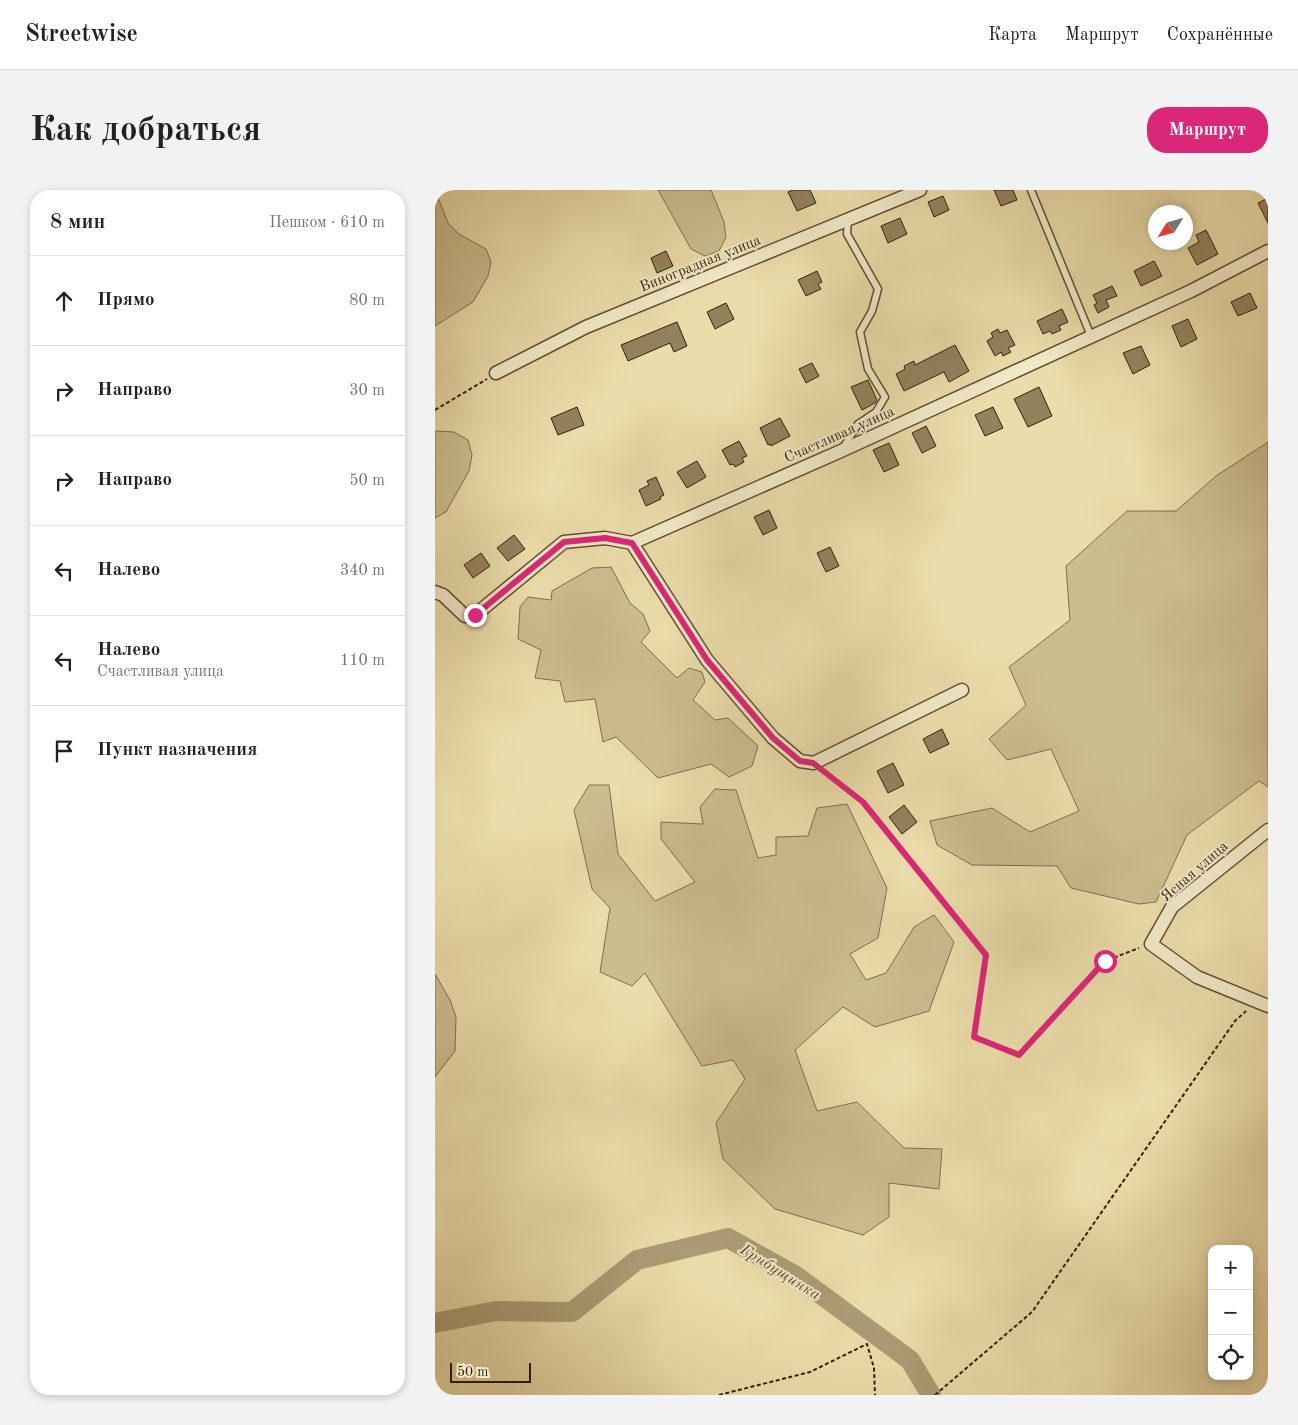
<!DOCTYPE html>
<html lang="ru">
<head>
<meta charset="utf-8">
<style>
	body { margin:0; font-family:"Old Standard TT",serif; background:#f2f2f2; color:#202124 }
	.controls { position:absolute; right:15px; bottom:15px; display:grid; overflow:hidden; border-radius:10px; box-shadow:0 2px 8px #0003 }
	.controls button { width:45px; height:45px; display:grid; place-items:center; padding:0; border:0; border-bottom:1px solid #e0e0e0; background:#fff; color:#202124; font:25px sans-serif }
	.compass { position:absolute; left:713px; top:15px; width:45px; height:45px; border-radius:50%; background:#fff; box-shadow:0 2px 8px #0003; rotate:233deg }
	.scale { position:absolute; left:15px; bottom:12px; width:81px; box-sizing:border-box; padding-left:5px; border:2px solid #331f0b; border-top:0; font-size:14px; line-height:18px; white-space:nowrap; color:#331f0b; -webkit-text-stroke:4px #f2e9c8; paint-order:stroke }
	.stop { position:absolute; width:15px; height:15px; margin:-11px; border:4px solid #db2777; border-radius:50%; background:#fff }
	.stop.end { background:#db2777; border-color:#fff; box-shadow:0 1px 5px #0008 }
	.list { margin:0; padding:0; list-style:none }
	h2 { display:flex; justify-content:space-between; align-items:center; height:65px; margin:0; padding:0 20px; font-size:21px }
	h2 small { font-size:16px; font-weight:400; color:#757577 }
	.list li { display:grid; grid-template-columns:32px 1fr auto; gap:15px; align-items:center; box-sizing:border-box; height:90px; padding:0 20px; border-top:1px solid #e0e0e0 }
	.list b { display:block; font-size:19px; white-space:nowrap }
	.list p { margin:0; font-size:16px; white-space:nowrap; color:#757577 }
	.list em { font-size:16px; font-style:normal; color:#757577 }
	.icon { flex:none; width:28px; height:28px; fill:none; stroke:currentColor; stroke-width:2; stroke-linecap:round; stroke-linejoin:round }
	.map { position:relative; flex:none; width:833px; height:1205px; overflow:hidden; border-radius:20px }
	header { display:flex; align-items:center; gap:30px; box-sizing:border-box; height:70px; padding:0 25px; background:#fff; border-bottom:1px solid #e0e0e0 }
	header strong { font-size:24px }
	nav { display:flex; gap:28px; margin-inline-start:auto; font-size:18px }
	.intro { display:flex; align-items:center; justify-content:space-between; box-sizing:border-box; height:120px; padding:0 30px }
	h1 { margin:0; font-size:35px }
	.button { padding:12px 22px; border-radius:20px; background:#db2777; color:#fff; font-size:18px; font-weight:700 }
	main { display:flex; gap:30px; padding:0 30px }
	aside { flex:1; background:#fff; border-radius:20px; box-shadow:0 2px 8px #0003 }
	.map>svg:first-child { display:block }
	.green { fill:#ccbd90; stroke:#806e4e }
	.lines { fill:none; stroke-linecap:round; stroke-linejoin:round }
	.river { stroke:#ac9c75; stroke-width:20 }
	.building { fill:#93825e; stroke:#331f0b }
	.lane-casing { stroke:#614e33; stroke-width:9 }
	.street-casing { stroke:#614e33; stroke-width:15 }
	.path { stroke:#331f0b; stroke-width:2; stroke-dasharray:4 2.5; stroke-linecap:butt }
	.lane { stroke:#f2e9c8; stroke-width:6 }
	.street { stroke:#f2e9c8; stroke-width:12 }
	.route { stroke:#db2777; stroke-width:6 }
	.labels { text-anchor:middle; stroke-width:4; stroke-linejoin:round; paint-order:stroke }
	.street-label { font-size:15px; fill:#331f0b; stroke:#f2e9c8 }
	.water-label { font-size:16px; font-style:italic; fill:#5d4b30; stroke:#f2e9c8 }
</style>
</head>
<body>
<header>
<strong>Streetwise</strong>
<nav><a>Карта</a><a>Маршрут</a><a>Сохранённые</a></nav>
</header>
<div class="intro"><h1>Как добраться</h1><a class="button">Маршрут</a></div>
<main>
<aside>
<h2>8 мин<small>Пешком · 610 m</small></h2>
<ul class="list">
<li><svg class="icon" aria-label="ahead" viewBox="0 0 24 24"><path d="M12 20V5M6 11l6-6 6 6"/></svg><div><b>Прямо</b></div><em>80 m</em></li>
<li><svg class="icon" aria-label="right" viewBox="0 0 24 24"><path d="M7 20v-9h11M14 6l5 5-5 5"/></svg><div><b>Направо</b></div><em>30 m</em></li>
<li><svg class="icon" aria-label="right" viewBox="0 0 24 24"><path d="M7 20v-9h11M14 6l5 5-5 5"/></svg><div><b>Направо</b></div><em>50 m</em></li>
<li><svg class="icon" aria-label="left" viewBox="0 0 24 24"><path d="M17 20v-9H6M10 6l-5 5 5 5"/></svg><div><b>Налево</b></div><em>340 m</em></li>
<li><svg class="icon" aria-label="left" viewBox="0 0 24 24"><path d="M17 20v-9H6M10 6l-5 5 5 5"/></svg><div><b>Налево</b><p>Счастливая улица</p></div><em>110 m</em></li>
<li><svg class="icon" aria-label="arrive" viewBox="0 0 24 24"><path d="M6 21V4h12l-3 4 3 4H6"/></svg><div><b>Пункт назначения</b></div></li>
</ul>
</aside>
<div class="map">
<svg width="833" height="1205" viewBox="0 0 833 1205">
	<rect width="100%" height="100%" fill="#ebddab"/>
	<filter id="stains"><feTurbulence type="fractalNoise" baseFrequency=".004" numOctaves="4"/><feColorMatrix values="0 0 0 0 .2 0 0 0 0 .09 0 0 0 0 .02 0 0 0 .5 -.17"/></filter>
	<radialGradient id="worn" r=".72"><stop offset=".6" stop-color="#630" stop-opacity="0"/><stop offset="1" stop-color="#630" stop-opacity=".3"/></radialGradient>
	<g class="green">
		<path d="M0,0L13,33L24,44L51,59L56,72L53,86L38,112L0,136Z"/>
		<path d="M223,0H276L289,32L291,47L284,61L270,66L256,59Z"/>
		<path d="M3,241L19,242L33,250L37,265L34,281L11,322L0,328V242Z"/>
		<path d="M833,252V597L824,591L752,645L721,712L704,714L636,698L622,676L537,675L502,655L495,631L557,618L595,642L644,621L616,559L572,570L554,549L591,515L574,477L635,430L631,376L692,321H741L781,286Z"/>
		<path d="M176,377L195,413L208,424L215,441L206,452L242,488L254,478L267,482L270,492L258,510L280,530L293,528L323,556L317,576L294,587L276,574L223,588L181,547L168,552L160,509L130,512L125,491L100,488L106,460L83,449L85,417L93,407L116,410L117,401L157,378Z"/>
		<path d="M154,595H174L183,664L220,711L260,692L226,649V632L268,634L265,617L280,599L301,600L323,668L341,665V647L373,646L382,618L412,614L452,698L443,748L415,764L431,790L451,783L479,737L499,725L519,752L494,821L440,837L408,817L360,860L382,921L422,912L469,958L507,959L504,999L454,993V1027L428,1045L340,1019L288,969L281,933L310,889L298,870L267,876L210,783L197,796L165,782L175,718L157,699L139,620Z"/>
		<path d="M0,784L15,810L21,827L20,861L0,887Z"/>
	</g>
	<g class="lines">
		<path class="river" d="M0,1133L61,1121L137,1122L202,1070L293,1048L361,1086L475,1170L496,1205"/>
	</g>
	<g class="building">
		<path d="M358,0H375L381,13L362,21L353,2Z"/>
		<path d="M559,0H578L582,10L566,16Z"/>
		<path d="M508,6L514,20L499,27L493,12Z"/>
		<path d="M833,8V33L823,13Z"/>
		<path d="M465,28L472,44L453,53L446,36Z"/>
		<path d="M771,40L783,64L762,75L753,58L764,52L761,45Z"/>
		<path d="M231,61L238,76L222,83L216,68Z"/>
		<path d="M719,71L727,86L706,96L699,81Z"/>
		<path d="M382,81L387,92L383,94L386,99L371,106L363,90Z"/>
		<path d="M677,96L682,106L671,110L674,117L663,123L659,115L662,113L658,105Z"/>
		<path d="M815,103L822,118L803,126L796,112Z"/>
		<path d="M291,113L299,129L280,139L272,122Z"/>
		<path d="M627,119L633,132L624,136L626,140L617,144L615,141L608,144L602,131Z"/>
		<path d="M753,129L762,149L746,157L737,136Z"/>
		<path d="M242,132L252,156L239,162L235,153L193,171L186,155Z"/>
		<path d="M563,139L565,143L572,140L580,155L573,158L576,162L568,166L566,162L560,166L552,151L558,147L556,143Z"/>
		<path d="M520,155L534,181L514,192L509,182L469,201L461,184L470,179L469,176L479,171L480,175Z"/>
		<path d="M706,156L715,175L698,184L688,163Z"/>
		<path d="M377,173L384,186L371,193L364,179Z"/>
		<path d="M433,190L442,210L440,213L427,220L416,197Z"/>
		<path d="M604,197L617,226L593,237L579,209Z"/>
		<path d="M142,217L149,235L123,245L116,228Z"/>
		<path d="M558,217L568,238L550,246L540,225Z"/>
		<path d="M345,228L355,246L336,256L335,254L333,255L325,238Z"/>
		<path d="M491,236L501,256L487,263L477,243Z"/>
		<path d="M304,251L312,266L307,268L309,272L300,277L298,274L295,275L287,260Z"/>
		<path d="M454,253L464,275L449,282L438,260Z"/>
		<path d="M262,271L271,287L252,298L242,282Z"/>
		<path d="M221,287L229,305L225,307L226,309L211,316L204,300L214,295L212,291Z"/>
		<path d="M334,320L342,338L328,345L319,327Z"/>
		<path d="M79,345L90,359L73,371L62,358Z"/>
		<path d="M395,357L404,376L391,382L382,363Z"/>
		<path d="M46,363L55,376L38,388L29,375Z"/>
		<path d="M507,539L514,554L495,563L488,549Z"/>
		<path d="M458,573L469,595L453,603L442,581Z"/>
		<path d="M469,615L482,632L467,644L454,627Z"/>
	</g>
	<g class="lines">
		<defs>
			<g id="lane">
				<path d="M596,0L656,146"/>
				<path d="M408,258L423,234L441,222L450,207L433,179L425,142L437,121L443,99L412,44L413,29"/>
			</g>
			<g id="street">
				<path d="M61,183L151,137L485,0"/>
				<path d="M197,353L272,470L338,548L365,571L379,573L527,500"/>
				<path d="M0,402L8,405L30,426L40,425L129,352L170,348L197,353L406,261L756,101L833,61"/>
				<path d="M833,640L737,717L716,754L762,787L833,816"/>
			</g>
		</defs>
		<use href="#lane" class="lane-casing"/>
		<use href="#street" class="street-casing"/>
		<g class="path">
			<path d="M0,220L52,189"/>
			<path d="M390,581L428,612L551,765L539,847L584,865L670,771L704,758"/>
			<path d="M284,1205L375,1182L432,1154L439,1178L440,1205"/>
			<path d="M500,1205L597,1122L800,831L811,821"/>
		</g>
		<use href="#lane" class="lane"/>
		<use href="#street" class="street"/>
	</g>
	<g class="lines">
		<path class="route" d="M40,425L129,352L170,348L197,353L272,470L338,548L365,571L378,573L428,612L551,765L539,847L584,865L670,771"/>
	</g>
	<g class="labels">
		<g class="street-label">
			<text transform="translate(265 73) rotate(-22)" y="5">Виноградная улица</text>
			<text transform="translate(404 244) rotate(-24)" y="5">Счастливая улица</text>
			<text transform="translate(759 681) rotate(-41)" y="5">Ясная улица</text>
		</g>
		<g class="water-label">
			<text transform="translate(346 1081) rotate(32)" y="6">Грибущинка</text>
		</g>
	</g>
	<rect width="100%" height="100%" filter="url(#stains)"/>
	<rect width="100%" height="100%" fill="url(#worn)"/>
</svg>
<div class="controls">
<button>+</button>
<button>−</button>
<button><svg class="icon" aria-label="locate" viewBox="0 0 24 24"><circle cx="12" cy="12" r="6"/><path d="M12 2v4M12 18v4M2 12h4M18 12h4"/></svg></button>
</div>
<svg class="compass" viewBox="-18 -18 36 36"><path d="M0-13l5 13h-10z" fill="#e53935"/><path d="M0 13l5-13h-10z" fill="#757577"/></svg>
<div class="scale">50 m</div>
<div class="stop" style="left:670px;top:771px"></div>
<div class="stop end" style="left:40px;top:425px"></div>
</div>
</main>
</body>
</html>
